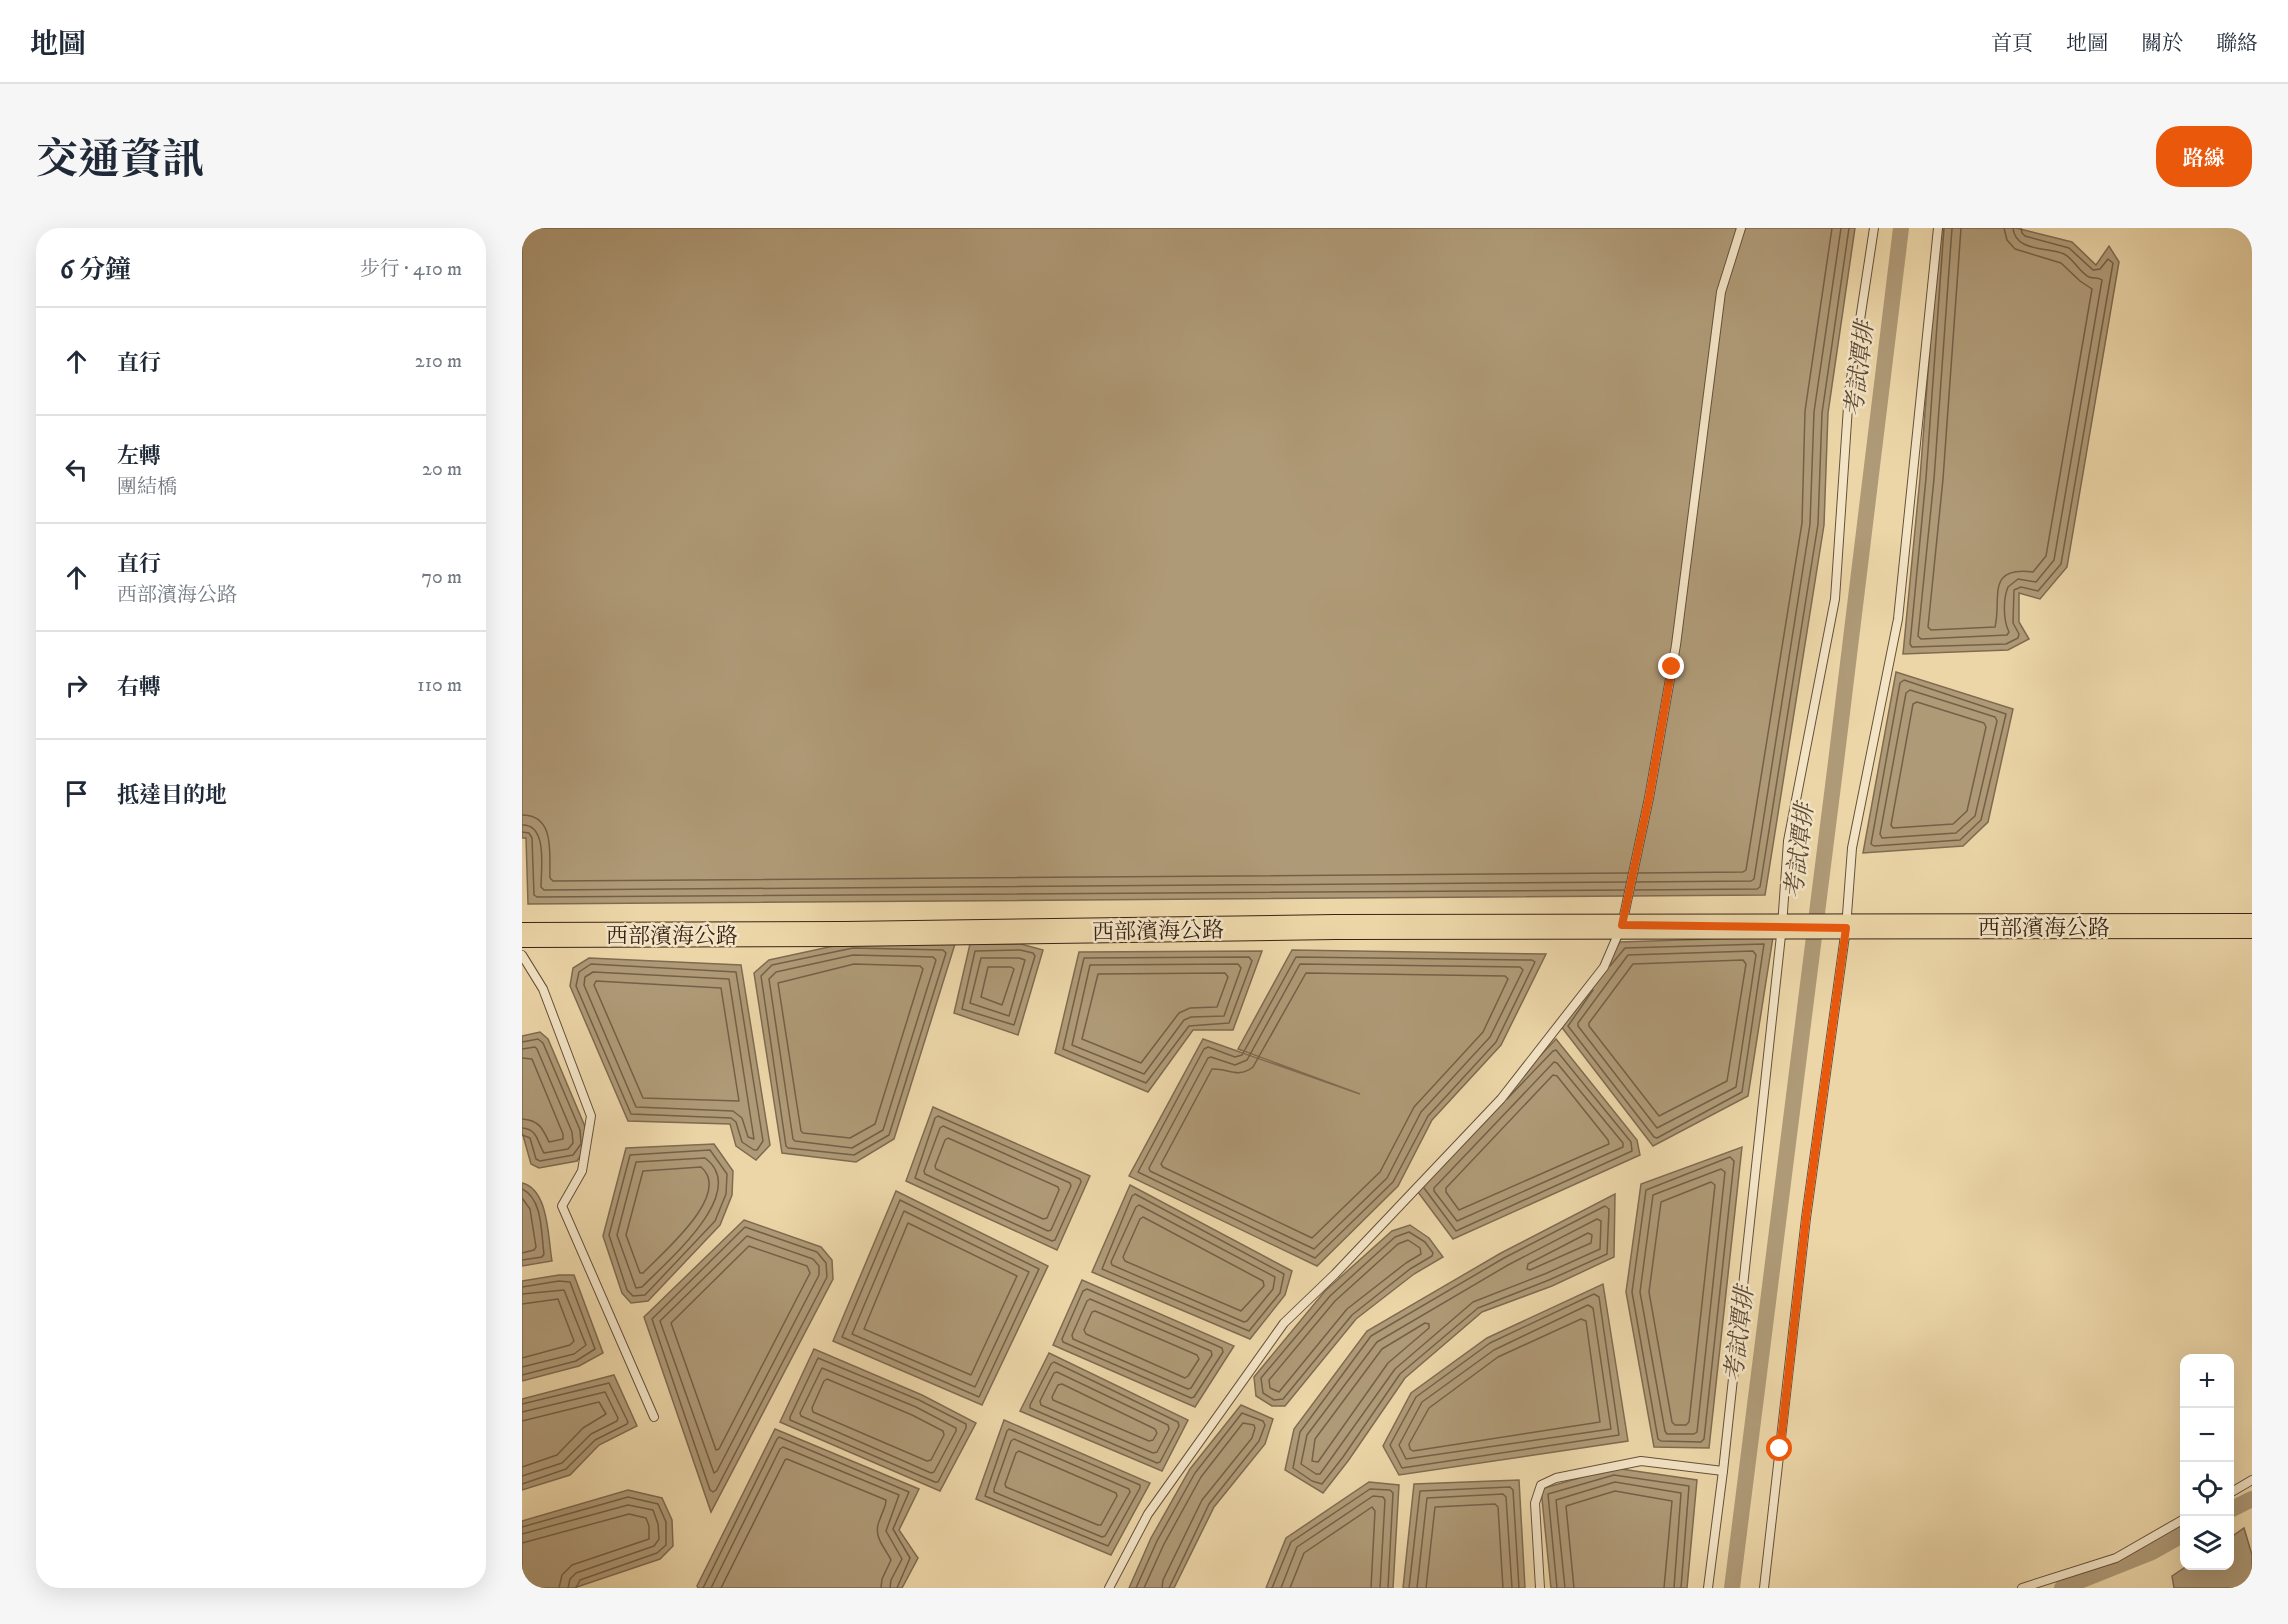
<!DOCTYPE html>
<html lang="zh-TW">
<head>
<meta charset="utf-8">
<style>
	body { margin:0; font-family:"IM FELL DW Pica","Noto Serif TC",serif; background:#f6f6f7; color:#1f2937 }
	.controls { position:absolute; right:18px; bottom:18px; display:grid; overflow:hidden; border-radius:12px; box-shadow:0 6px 24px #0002 }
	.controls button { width:54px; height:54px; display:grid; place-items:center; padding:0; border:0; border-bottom:2px solid #e0e1e3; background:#fff; color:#1f2937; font:30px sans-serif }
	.stop { position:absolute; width:18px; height:18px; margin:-14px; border:4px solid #ea580c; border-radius:50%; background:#fff }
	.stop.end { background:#ea580c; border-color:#fff; box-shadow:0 2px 6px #0008 }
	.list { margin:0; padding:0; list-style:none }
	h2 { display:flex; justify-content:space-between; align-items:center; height:78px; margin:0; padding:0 24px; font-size:26px }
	h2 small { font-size:20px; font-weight:400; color:#747a83 }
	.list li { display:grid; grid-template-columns:39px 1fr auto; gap:18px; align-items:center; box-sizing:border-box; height:108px; padding:0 24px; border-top:2px solid #e0e1e3 }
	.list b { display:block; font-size:22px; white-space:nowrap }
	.list p { margin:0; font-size:20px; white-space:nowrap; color:#747a83 }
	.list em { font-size:20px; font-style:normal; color:#747a83 }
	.icon { flex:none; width:33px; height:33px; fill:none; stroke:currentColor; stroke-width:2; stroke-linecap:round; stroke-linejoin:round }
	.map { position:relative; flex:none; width:1730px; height:1360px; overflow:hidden; border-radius:24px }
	header { display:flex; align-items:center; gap:36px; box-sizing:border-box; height:84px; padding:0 30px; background:#fff; border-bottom:2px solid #e0e1e3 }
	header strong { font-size:28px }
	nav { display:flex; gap:33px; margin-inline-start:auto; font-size:21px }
	.intro { display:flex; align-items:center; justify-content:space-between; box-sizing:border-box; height:144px; padding:0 36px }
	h1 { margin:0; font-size:42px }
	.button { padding:15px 27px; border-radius:24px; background:#ea580c; color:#fff; font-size:21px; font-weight:700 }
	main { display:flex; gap:36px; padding:0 36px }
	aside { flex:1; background:#fff; border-radius:24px; box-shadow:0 6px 24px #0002 }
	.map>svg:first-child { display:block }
	.water { fill:#af9a77; stroke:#7f6b51; stroke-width:1.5 }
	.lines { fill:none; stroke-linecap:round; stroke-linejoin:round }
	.shore { stroke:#746047; stroke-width:1.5 }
	.canal { stroke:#af9a77; stroke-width:16 }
	.service-casing { stroke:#65513b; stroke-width:10 }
	.primary-casing { stroke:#382517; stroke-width:26 }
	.service { stroke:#f3e4c6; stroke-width:8 }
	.primary { stroke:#ecd6a8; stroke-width:24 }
	.route { stroke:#ea580c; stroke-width:8 }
	.labels { text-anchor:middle; stroke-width:5; stroke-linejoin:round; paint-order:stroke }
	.street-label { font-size:22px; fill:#382517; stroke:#f3e4c6 }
	.water-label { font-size:24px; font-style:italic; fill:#5c4834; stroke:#f3e4c6 }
</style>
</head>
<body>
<header>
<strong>地圖</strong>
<nav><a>首頁</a><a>地圖</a><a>關於</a><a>聯絡</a></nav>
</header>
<div class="intro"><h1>交通資訊</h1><a class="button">路線</a></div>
<main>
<aside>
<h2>6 分鐘<small>步行 · 410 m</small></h2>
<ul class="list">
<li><svg class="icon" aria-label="ahead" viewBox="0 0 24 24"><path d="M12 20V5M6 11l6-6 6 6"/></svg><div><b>直行</b></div><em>210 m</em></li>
<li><svg class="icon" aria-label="left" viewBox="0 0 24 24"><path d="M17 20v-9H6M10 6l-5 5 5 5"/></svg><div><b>左轉</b><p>團結橋</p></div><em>20 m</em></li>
<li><svg class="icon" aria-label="ahead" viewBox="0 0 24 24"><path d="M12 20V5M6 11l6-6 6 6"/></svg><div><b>直行</b><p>西部濱海公路</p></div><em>70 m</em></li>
<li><svg class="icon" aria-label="right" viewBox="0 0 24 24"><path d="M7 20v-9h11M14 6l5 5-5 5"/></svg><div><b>右轉</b></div><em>110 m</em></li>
<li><svg class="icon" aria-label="arrive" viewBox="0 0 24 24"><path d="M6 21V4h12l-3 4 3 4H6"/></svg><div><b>抵達目的地</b></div></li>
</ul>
</aside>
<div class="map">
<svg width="1730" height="1360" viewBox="0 0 1730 1360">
	<rect width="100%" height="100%" fill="#ecd6a8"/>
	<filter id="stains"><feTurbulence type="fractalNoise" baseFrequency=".00333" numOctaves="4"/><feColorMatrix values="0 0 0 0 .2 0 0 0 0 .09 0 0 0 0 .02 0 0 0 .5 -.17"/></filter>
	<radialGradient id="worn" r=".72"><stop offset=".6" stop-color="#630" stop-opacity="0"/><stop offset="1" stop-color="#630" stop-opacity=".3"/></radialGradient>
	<g class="water">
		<path d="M0,0H1333L1306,185L1302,297L1243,667L6,676L4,610H0Z"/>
		<path d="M1417,0H1494L1550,14L1574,37L1587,18L1597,34L1545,339L1518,371L1497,365V394L1507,411L1486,422L1381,426L1398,250Z"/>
		<path d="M1374,444L1491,481L1466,594L1441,618L1341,625Z"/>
		<path d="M1251,709L1226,868L1131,918L1038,797L1098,714Z"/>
		<path d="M330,714L433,716L372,911L334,934L260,925L232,745L247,732Z"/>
		<path d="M448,716H499L521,722L496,807L432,785Z"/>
		<path d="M770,722L1024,726L979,817L910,892L876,958L795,1038L607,948L681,811L838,866L716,821Z"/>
		<path d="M740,723L711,802H671L626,864L533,825L557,724Z"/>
		<path d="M67,730L219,737L248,917L234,932L214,918L208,896L106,893L48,758L51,740Z"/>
		<path d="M18,804L26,811L64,901L65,918L55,933L17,940L9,936L0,904V808Z"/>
		<path d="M1034,811L1115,912L1118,927L931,1011L893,960Z"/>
		<path d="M411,879L568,948L535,1022L384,953Z"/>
		<path d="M192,916L211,943L210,967L198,997L126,1073L109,1075L100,1065L81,1008L104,920Z"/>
		<path d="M1220,919L1187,1220L1132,1219L1104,1064L1119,956Z"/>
		<path d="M0,955C27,961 26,1011 30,1033L0,1038Z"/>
		<path d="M608,957L770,1043L763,1067L728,1111L570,1044Z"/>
		<path d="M374,963L526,1038L460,1177L311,1113Z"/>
		<path d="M1093,966L1092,1029L1030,1058L960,1084L883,1150L826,1233L801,1265L763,1242L772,1201L845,1103L979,1025Z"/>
		<path d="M222,992L299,1019L310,1032L311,1051L189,1284L122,1089Z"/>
		<path d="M888,997L907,1010L921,1029L892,1046L834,1091L763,1178H750L734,1168L732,1149L803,1063L870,1003Z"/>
		<path d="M37,1047H52L81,1125L57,1138L0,1153V1053Z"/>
		<path d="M560,1052L712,1118L673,1179L531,1117Z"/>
		<path d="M1081,1056L1106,1213L877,1247L861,1218L889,1165L965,1110Z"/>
		<path d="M292,1121L400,1167L454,1195L418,1263L258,1194Z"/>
		<path d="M527,1125L666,1192L640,1243L498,1183Z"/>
		<path d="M92,1147L115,1198L77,1217L48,1247L0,1262V1171Z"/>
		<path d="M719,1177L751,1191L743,1216L692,1279L652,1360H607L629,1310L668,1241Z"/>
		<path d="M482,1192L628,1255L589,1327L454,1271Z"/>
		<path d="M253,1201L397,1261L377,1302L396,1330L380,1360H176L175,1358Z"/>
		<path d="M1092,1240L1175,1252L1165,1360H1029L1019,1261Z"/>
		<path d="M997,1252L1003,1360H881L892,1256Z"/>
		<path d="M847,1254L877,1257L871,1360H744L764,1310Z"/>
		<path d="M106,1262L140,1270L150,1292L151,1318L138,1331L52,1360H0V1293Z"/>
		<path d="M1722,1300L1730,1327V1360H1652L1650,1348L1665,1338H1708V1310Z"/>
	</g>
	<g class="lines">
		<g class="shore">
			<path d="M1422,0L1404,250L1388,416L1390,419L1484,416L1496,410L1497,406L1491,395L1492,362L1499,359L1516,363L1539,336L1591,35L1586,31L1578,41L1571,42L1547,20L1503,8L1500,5L1499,0"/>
			<path d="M1430,0L1412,251L1396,408L1399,411L1485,407L1487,404C1481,392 1481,371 1486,359L1496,351L1514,354L1532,332L1580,52C1576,49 1573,51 1567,49C1557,44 1552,31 1542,26C1526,19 1493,24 1491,0"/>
			<path d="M1439,0L1421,251L1406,399L1409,402L1473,399C1480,371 1463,338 1511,344L1524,328L1570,61L1558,53L1539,35L1493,21L1485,12L1482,0"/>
			<path d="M1382,452L1484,486L1459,592L1438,612L1352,618L1349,616L1378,455Z"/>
			<path d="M1388,462L1473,489L1475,493L1453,588L1434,605L1360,610L1358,606L1384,465Z"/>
			<path d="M1395,474L1462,495L1464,499L1445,583L1431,596L1371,600L1369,597L1391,476Z"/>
			<path d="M0,587C34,587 27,627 28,650L31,653L1106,645"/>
			<path d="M0,597C26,596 19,641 19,659L22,662L1104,654"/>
			<path d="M0,604L7,605L10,610L12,667L15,669L1102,662"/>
			<path d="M1116,645L1221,644L1224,642L1280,295L1283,183L1310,0"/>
			<path d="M1114,654L1229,653L1232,651L1288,296L1292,184L1319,0"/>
			<path d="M1113,662L1235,661L1238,659L1296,296L1300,185L1327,0"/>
			<path d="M331,720L421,722L424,725L367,907L332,927L266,920L264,918L239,748L250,737Z"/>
			<path d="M498,722L511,725L513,728L492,797L440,781L453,723Z"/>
			<path d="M1231,723L1234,727L1214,859L1135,900L1056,798V795L1106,727Z"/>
			<path d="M331,727L411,729L414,732L361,902L330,920L273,913L271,911L247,751L254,744Z"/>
			<path d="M727,729L730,733L707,795L667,798L624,855L541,821L562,730Z"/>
			<path d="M774,729L1010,732L1013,734L974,814L906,888L871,954L793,1030L616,944L682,821L686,819L713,829L720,827Z"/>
			<path d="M459,730H497L503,732L487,788L448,775Z"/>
			<path d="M1221,732L1224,736L1205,853L1137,888L1067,798V795L1111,736Z"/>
			<path d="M69,736L214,744L241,913L235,922H232L220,914L214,894L209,890L109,886L54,758L57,744Z"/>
			<path d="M332,736L398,738L401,741L353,896L328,910L281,905L279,903L256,755Z"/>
			<path d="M716,736L719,740L702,788L669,789L662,792L622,846L550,817L568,737Z"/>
			<path d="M778,736L998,739L1001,742L968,809L899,884L865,950L792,1021L628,943L627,940L686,830L689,829L713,837L725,832Z"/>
			<path d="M466,739H489L492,741L480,777L459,769Z"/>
			<path d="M71,744L207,751L232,911L226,909L220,890L211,883L114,879L62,757L63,749Z"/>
			<path d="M703,745L706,749L695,779L668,780L657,785L619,835L560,811L576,746Z"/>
			<path d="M784,745L983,748L986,751L961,804L892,879L858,944L790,1010L641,939L639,936L690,841C706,840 716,851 731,839Z"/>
			<path d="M74,753L199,760L217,873L121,870L72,757Z"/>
			<path d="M1071,762L1046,798L1132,909L1135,910L1220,864L1242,716L1103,720L1088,738"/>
			<path d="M0,814L16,811L21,815L58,902L59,916L51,927L18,933L14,931L8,910L0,907"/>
			<path d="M0,821L13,819L15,821L50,904L51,915L46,921L22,925C15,914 16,901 0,900"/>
			<path d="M0,830L10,831L41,906V911L27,914C21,901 17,892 0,891"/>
			<path d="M1032,834L1035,835L1101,915V919L935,993L912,963V960Z"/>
			<path d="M1031,847L1035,848L1086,912L1087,916L937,982L924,964V960Z"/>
			<path d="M416,888L558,951L559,954L533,1012L530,1013L393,950L413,890Z"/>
			<path d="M421,898L548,955L549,958L529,1002L526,1003L403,946L402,943L418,900Z"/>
			<path d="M426,910L536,959L537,962L525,990L521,991L414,941L413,938L423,912Z"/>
			<path d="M188,922L205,946L204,966L193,993L123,1067L111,1068L105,1062L87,1007L108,927Z"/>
			<path d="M1208,929L1212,933L1182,1211L1179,1214L1139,1213L1136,1211L1110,1064L1124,962Z"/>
			<path d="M183,930C229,964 144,1034 120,1059L114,1060L95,1007L114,934Z"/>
			<path d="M179,939C211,966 140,1025 121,1045H118L104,1007L121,943Z"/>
			<path d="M1199,941L1203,944L1175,1204L1172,1206H1145L1143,1203L1118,1064L1131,967Z"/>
			<path d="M1189,954L1193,957L1167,1194L1164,1197H1153L1150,1194L1127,1064L1139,974Z"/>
			<path d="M902,960L934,1003L1110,923L1109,914L1034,822L1031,823L985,871"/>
			<path d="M0,961C21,971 19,1005 22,1026L20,1029L0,1032"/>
			<path d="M613,966L762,1046L758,1065L727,1103L580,1041L610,968Z"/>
			<path d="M0,970L8,981L14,1019L12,1022L0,1025"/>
			<path d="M378,972L517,1041L457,1169L320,1109Z"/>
			<path d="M617,977L753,1049L751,1061L725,1093L722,1094L590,1037L589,1034L614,979Z"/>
			<path d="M1083,978L1087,981L1085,1026L1027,1052L956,1080L878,1146L821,1229L800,1256L790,1253L771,1240L778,1204L849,1108L982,1030Z"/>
			<path d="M382,983L507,1044L453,1159L330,1106Z"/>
			<path d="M621,989L741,1053L742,1058L719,1083L603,1033L601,1029L618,991Z"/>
			<path d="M1075,991L1079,993L1078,1021L1025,1045L951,1074L873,1141L798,1246H794L779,1236L785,1207L855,1114L986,1037Z"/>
			<path d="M386,995L495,1048L449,1147L342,1101Z"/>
			<path d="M223,999L295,1024L304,1035L305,1049L194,1262L191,1264L188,1262L130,1091Z"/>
			<path d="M887,1004L903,1014L911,1025L910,1028L888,1041L830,1087L761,1171L752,1172L741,1165L739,1150L808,1068L873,1009Z"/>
			<path d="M1066,1005L1070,1007L1069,1015L1008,1042L1005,1041L1006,1036Z"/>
			<path d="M225,1008L291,1031L297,1038V1047L195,1243L192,1245L138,1093Z"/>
			<path d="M886,1012L898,1020L899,1026L884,1035L825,1081L757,1164L748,1160L747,1152L813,1073L876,1016Z"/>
			<path d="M227,1018L285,1038L288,1045L197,1221L194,1222L149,1095Z"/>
			<path d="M0,1059L37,1053L48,1054L73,1121L54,1133L0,1147"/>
			<path d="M565,1061L700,1120L701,1124L672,1169L669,1170L541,1114L540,1111L561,1063Z"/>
			<path d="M0,1066L42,1062L64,1117L52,1126L0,1139"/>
			<path d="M1072,1066L1077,1069L1097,1207L880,1240L868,1217L894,1169L968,1115Z"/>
			<path d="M568,1071L689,1123L690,1127L669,1160L666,1161L551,1111L550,1107L565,1073Z"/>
			<path d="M0,1076L36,1071L52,1113L48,1117L0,1130"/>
			<path d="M1066,1077L1071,1080L1089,1201L884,1231L877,1217L900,1174L972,1122Z"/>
			<path d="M573,1083L675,1127L677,1131L666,1148L663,1150L564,1106L562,1102L570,1084Z"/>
			<path d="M1059,1091L1064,1093L1078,1194L891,1223L888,1221L887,1216L907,1180L976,1129Z"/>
			<path d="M903,1095L907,1096V1100L866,1135L796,1234L790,1233L793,1211L860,1121Z"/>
			<path d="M296,1130L397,1172L444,1196V1200L416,1254H413L268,1192V1189Z"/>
			<path d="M532,1134L656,1194L657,1198L638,1234L635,1235L508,1180V1177L529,1136Z"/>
			<path d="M300,1140L394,1179L434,1200V1203L412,1244L409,1245L279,1188L278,1185Z"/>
			<path d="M535,1144L646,1197L647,1201L635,1224L631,1225L519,1177L518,1173L532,1145Z"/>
			<path d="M305,1151L390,1187L421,1203L422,1207L409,1232L405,1233L291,1184L290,1180L302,1153Z"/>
			<path d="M540,1156L633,1201L635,1205L631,1212L627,1213L531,1172L530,1169L536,1157Z"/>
			<path d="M0,1176L87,1155L106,1194L105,1196L73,1212L44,1241L0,1256"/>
			<path d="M0,1184L83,1164L96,1190L95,1193L69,1206L40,1235L0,1248"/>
			<path d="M0,1193L77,1174L84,1186L61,1200L35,1227L0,1239"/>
			<path d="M487,1201L618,1257V1260L586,1318L463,1268L485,1203Z"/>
			<path d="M492,1211L607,1261L608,1264L583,1308L580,1309L472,1264V1261L489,1213Z"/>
			<path d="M497,1223L594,1265L595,1268L579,1297H576L484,1259L483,1256L494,1225Z"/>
			<path d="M0,1299L106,1269L136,1276L144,1294V1317L135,1325L58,1352L54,1360"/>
			<path d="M0,1306L106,1277L131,1282L136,1296L137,1311L132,1318L54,1345L48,1351L46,1360"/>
			<path d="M0,1315L107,1286L124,1290L127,1298V1311L50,1337L40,1347L37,1360"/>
			<path d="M181,1360L255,1211L257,1209L387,1264L371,1301L388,1330L375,1360"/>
			<path d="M189,1360L258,1221L261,1219L377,1267L364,1303L380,1331L369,1352L368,1360"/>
			<path d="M199,1360L263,1232L265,1231L364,1272C364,1279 360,1284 358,1291C350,1308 362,1318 369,1332L360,1351L359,1360"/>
			<path d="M614,1360L635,1313L673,1245L720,1185L741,1193L743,1197L737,1213L687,1276L647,1360"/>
			<path d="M622,1360L642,1316L679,1249L721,1195L732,1197L733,1200L730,1210L680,1272L641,1352L640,1360"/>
			<path d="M750,1360L769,1314L848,1261L868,1262L871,1265L866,1360"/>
			<path d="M759,1360L775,1319L851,1268L861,1269L863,1272L858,1360"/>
			<path d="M768,1360L782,1325L850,1279L853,1283L849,1360"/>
			<path d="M887,1360L898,1263L988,1259L991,1262L997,1360"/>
			<path d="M895,1360L905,1270L981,1266L984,1269L990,1360"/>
			<path d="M904,1360L913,1279L973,1276L976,1279L981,1360"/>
			<path d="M1035,1360L1026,1266L1092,1247L1167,1258L1159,1360"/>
			<path d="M1043,1360L1034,1272L1093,1254L1159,1265L1152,1360"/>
			<path d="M1052,1360L1044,1278L1093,1263L1150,1273L1142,1360"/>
		</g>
		<g class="canal">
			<path d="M1708,1282L1730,1271"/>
			<path d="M1210,1360L1314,534L1379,0"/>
			<path d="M1540,1360L1630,1324L1662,1306"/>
		</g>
		<defs>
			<g id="service">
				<path d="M0,727L21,761L69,888L60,943L40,978L132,1189"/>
				<path d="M1708,1265L1730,1252"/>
				<path d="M587,1360L626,1286L762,1095L813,1046L979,871L1082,739L1100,697L1127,570L1154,417L1199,64L1219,0"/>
				<path d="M1018,1360L1013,1275L1019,1257L1034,1250L1119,1233L1201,1243"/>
				<path d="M1186,1360L1201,1243L1260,698L1266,613L1313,371L1327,164L1352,0"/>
				<path d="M1242,1360L1284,990L1324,700L1330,620L1376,391L1416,0"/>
				<path d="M1500,1360L1594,1330L1662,1291"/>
			</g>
			<path id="primary" d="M0,707L323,706L813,699L1730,698"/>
		</defs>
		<use href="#service" class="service-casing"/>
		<use href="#primary" class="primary-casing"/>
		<use href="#service" class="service"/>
		<use href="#primary" class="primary"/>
	</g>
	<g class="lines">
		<path class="route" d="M1150,439L1127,570L1100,697L1324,700L1284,990L1258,1221"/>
	</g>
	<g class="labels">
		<g class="street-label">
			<text x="1522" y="707">西部濱海公路</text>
			<text transform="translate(636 702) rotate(-1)" y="8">西部濱海公路</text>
			<text x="150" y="715">西部濱海公路</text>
		</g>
		<g class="water-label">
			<text transform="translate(1337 141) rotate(-83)" y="8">考試潭排</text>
			<text transform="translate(1277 623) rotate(-83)" y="8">考試潭排</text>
			<text transform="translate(1217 1106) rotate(-83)" y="8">考試潭排</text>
		</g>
	</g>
	<rect width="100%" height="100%" filter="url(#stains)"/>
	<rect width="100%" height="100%" fill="url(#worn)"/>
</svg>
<div class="controls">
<button>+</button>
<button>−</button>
<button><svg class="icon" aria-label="locate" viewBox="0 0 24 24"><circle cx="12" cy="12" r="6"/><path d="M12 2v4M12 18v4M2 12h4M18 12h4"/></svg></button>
<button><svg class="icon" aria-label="layers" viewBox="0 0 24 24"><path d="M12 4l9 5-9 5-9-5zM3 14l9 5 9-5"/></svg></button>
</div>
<div class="stop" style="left:1258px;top:1221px"></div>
<div class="stop end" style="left:1150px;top:439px"></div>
</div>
</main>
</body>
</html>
